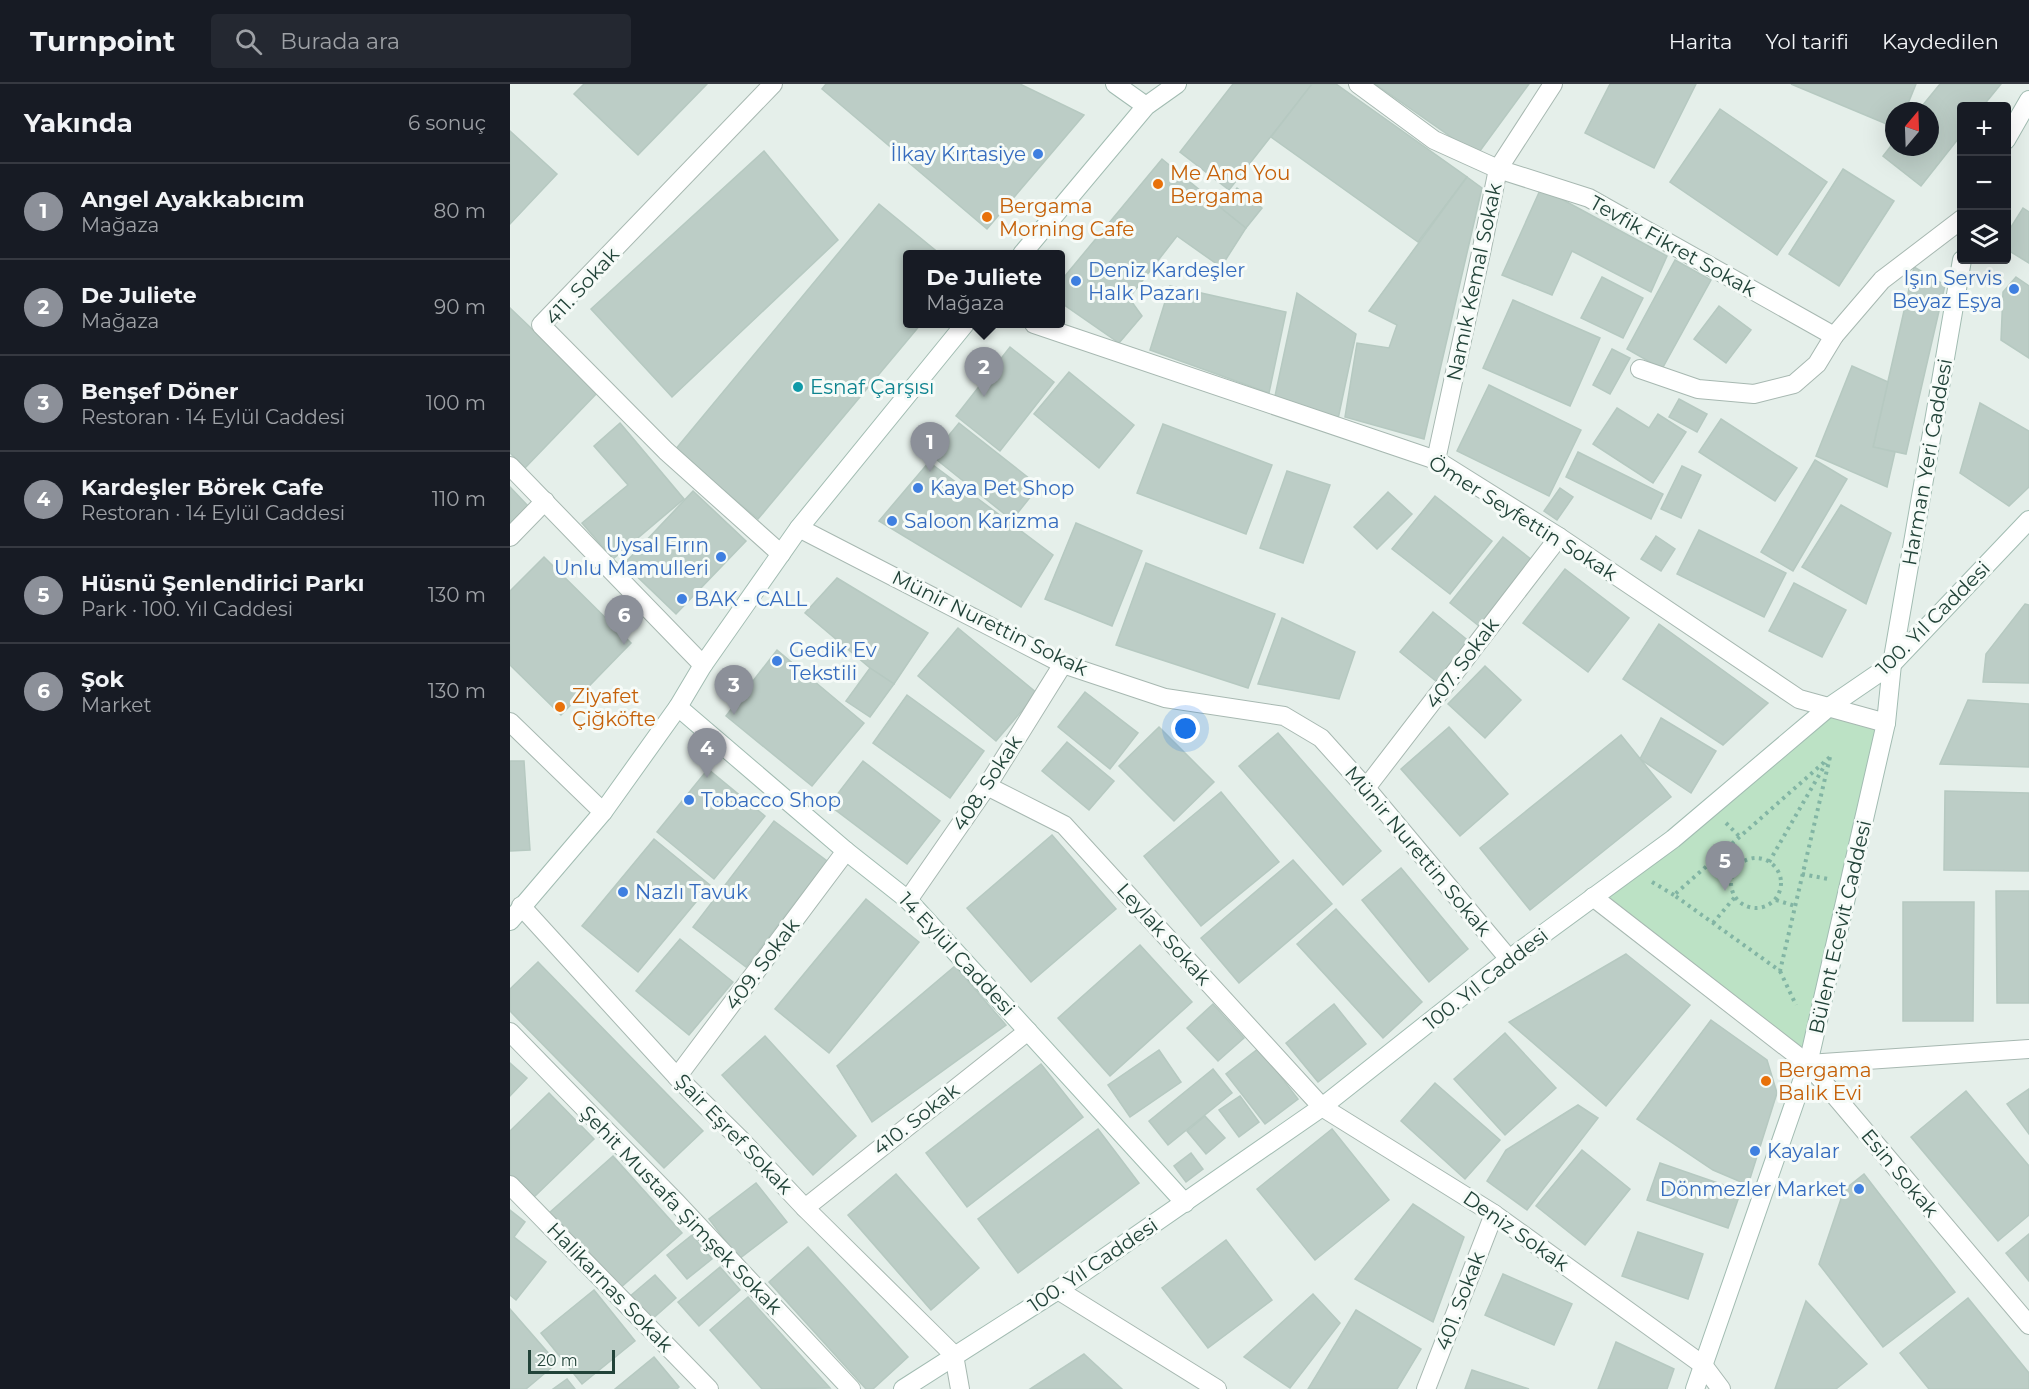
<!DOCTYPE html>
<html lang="tr">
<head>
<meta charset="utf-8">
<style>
	body { margin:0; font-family:Montserrat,sans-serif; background:#242831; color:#f1f3f6 }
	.controls { position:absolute; right:18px; top:18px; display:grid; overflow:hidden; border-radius:6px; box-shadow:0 6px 24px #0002 }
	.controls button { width:54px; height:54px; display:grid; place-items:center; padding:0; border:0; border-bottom:2px solid #363941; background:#171b24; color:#f1f3f6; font:30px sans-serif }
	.compass { position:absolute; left:1375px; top:18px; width:54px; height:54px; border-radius:50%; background:#171b24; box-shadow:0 6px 24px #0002; rotate:19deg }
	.scale { position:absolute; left:18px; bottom:15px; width:87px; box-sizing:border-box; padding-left:6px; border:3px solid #224339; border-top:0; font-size:16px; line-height:21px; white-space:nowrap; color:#224339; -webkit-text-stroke:4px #f6fbf8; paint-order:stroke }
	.you { position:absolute; left:676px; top:645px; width:21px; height:21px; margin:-15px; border:4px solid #fff; border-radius:50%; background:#1a73e8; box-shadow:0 0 0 9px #1a73e833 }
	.badge { display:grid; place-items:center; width:39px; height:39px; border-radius:50%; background:#8c9099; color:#fff; font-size:20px; font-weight:700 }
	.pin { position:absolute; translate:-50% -50px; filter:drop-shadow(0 2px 3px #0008) }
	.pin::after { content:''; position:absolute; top:32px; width:21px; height:18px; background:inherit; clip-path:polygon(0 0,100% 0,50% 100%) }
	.popup { position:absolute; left:393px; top:166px; width:162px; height:78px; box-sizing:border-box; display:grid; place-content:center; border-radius:6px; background:#171b24; filter:drop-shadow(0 2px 4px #0005); font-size:20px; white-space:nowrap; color:#9ea1a6 }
	.popup b { font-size:22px; color:#f1f3f6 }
	.popup::after { content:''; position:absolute; left:50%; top:100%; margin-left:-12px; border:12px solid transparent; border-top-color:#171b24 }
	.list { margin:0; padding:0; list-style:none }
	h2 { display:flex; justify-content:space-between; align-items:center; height:78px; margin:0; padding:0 24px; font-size:26px }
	h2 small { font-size:20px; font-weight:400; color:#9ea1a6 }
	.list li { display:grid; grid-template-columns:39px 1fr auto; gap:18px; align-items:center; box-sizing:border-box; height:96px; padding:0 24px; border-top:2px solid #363941 }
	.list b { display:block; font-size:22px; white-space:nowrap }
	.list p { margin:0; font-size:20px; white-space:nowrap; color:#9ea1a6 }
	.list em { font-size:20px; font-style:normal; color:#9ea1a6 }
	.icon { flex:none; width:33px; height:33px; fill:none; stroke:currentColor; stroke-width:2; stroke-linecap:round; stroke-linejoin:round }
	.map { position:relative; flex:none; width:1519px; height:1305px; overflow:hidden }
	header { display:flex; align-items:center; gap:36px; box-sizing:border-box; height:84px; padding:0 30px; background:#171b24; border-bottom:2px solid #363941 }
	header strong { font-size:28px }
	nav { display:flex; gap:33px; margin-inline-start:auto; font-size:21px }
	.search { width:420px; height:54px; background:#242831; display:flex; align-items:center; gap:15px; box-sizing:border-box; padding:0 21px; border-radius:6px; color:#9ea1a6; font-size:22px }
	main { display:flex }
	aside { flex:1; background:#171b24 }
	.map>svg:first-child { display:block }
	.green { fill:#bce2c5 }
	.building { fill:#bccdc6; stroke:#b6c9c1; stroke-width:1.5 }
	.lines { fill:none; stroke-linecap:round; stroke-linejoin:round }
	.street-casing { stroke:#a7b8b1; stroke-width:20 }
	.secondary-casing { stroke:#a2bcb2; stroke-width:20 }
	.path { stroke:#82b5a4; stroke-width:4; stroke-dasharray:3 4.5; stroke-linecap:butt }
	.street { stroke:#fff; stroke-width:18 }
	.secondary { stroke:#fff; stroke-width:18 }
	.shop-dot { fill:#3f7fe0; stroke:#f6fbf8; stroke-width:2 }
	.food-dot { fill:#e8710a; stroke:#f6fbf8; stroke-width:2 }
	.culture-dot { fill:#0f9aa8; stroke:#f6fbf8; stroke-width:2 }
	.labels { text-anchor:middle; stroke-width:6; stroke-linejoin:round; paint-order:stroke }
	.shop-label { font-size:20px; fill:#366cbe; stroke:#f6fbf8; text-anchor:start }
	.food-label { font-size:20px; fill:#c56008; stroke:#f6fbf8; text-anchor:start }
	.street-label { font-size:20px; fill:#224339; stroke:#f6fbf8 }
	.culture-label { font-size:20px; fill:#0d838f; stroke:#f6fbf8; text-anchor:start }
</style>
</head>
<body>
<header>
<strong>Turnpoint</strong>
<div class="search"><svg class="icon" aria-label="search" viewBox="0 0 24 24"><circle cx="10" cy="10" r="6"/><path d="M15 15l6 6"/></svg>Burada ara</div>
<nav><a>Harita</a><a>Yol tarifi</a><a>Kaydedilen</a></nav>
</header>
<main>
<aside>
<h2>Yakında<small>6 sonuç</small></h2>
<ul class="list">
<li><span class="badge">1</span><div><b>Angel Ayakkabıcım</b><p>Mağaza</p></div><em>80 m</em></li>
<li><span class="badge">2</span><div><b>De Juliete</b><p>Mağaza</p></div><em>90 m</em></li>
<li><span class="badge">3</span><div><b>Benşef Döner</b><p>Restoran · 14 Eylül Caddesi</p></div><em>100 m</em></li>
<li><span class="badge">4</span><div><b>Kardeşler Börek Cafe</b><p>Restoran · 14 Eylül Caddesi</p></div><em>110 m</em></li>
<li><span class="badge">5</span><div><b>Hüsnü Şenlendirici Parkı</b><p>Park · 100. Yıl Caddesi</p></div><em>130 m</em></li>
<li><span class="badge">6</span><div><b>Şok</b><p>Market</p></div><em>130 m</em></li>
</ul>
</aside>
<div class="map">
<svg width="1519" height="1305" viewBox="0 0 1519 1305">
	<rect width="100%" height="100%" fill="#e5efea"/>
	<path class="green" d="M1319,623L1376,639L1298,980L1083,813Z"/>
	<g class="building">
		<path d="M74,0H197L128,71L64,10Z"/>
		<path d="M316,0H510L574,31L477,145L312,5Z"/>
		<path d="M723,0H802L719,106L670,68Z"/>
		<path d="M802,0H826L957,93L908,158L761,53Z"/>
		<path d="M865,0H1019L967,71Z"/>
		<path d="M1100,0H1186L1144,84L1075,49Z"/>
		<path d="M1281,0H1406L1395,27H1384V43Z"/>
		<path d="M1430,0H1491L1473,22H1452V50L1411,102L1373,72L1384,58V63H1420V27H1408Z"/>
		<path d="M1210,25L1317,98L1267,171L1160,98Z"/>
		<path d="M0,47L47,90L0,140Z"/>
		<path d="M254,67L328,156L162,313L81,225Z"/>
		<path d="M652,75L736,144L711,183L667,152L619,214L632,232L609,259L550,218V198Z"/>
		<path d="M1333,85L1384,117L1329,202L1279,170Z"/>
		<path d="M957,93L972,104L914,355L835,333L847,259L879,264L887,241L859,227Z"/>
		<path d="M727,104L752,124L736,144L711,124Z"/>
		<path d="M1031,104L1157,172L1141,208L1062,167L1042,211L992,191Z"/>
		<path d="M369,120L430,170H398V240H411L248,435L165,366Z"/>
		<path d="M1513,124L1519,128V179L1496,165V151Z"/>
		<path d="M1165,176L1201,196L1152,285L1117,265Z"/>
		<path d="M1404,183L1435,201L1396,370L1363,363Z"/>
		<path d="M1092,193L1133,214L1113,254L1071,234Z"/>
		<path d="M1506,193L1519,202V274L1491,256L1493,208Z"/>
		<path d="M660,202L776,228L759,309L640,266Z"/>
		<path d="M787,209L846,250L828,335L765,312Z"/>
		<path d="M1003,216L1090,254L1060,322L973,284Z"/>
		<path d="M1209,222L1241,246L1216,279L1184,255Z"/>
		<path d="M0,224L88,308L15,384L0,369Z"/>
		<path d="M500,263L544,298L490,367L446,332Z"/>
		<path d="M1102,265L1120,274L1100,310L1083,301Z"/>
		<path d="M1342,282L1378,298L1363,363L1385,368L1377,403L1306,372Z"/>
		<path d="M559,288L624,341L589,384L524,330Z"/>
		<path d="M979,301L1071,346L1039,412L947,367Z"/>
		<path d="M1169,315L1197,330L1187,348L1159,333Z"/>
		<path d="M1470,319L1519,347V403L1499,422L1450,389Z"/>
		<path d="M1107,324L1139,344L1148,330L1176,348L1143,399L1083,360Z"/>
		<path d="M1211,335L1287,384L1265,417L1189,368Z"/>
		<path d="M110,339L174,415L103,475L72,439L118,401L84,362Z"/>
		<path d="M449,339L529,402L502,436L422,372Z"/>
		<path d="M653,340L762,381L736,450L627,409Z"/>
		<path d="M1068,368L1153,410L1141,435L1056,393Z"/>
		<path d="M1305,376L1337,395L1283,487L1251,468Z"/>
		<path d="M419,378L543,471L511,523L369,437Z"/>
		<path d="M1172,382L1191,391L1171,434L1151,425Z"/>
		<path d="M777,387L820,401L793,479L750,464Z"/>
		<path d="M0,403L18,422L0,439Z"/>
		<path d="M1050,404L1063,413L1047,436L1034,427Z"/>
		<path d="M183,407L236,457L166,530L114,480Z"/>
		<path d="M878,408L902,430L867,465L844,443Z"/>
		<path d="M925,412L982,457L940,510L882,465Z"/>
		<path d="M1331,421L1381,449L1356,520L1292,483Z"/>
		<path d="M566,439L632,467L602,542L535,515Z"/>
		<path d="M1189,446L1276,489L1254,533L1167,490Z"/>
		<path d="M1146,452L1165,465L1151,487L1131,475Z"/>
		<path d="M993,453L1022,476L969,542L940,519Z"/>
		<path d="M34,473L121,559L51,631L0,581V507Z"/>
		<path d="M636,479L765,530L738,604L606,561Z"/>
		<path d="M1055,485L1119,534L1078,588L1013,539Z"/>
		<path d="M327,494L418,549L384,600L360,584L295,529Z"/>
		<path d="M1284,499L1336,526L1312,573L1259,547Z"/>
		<path d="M1515,520L1519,521V599L1473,598L1476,570Z"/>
		<path d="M923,528L960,558L927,598L890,568Z"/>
		<path d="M772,534L845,568L829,615L748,600Z"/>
		<path d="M1149,540L1258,619L1213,661L1113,595Z"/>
		<path d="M448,544L527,609L486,657L408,592Z"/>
		<path d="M267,566L354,639L302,702L216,632Z"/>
		<path d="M975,582L1011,616L975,654L938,620Z"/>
		<path d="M360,584L384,600L360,633L336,617Z"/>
		<path d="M575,608L628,649L600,685L548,643Z"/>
		<path d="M397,611L474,667L440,714L363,659Z"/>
		<path d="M1458,616L1519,620V683L1430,680Z"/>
		<path d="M1151,634L1206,667L1181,709L1130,675Z"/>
		<path d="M649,643L704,698L664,737L609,682Z"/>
		<path d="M939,643L998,710L950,752L891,685Z"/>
		<path d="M768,649L871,767L833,801L729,682Z"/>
		<path d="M1111,651L1161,713L1020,826L970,764Z"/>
		<path d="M557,658L604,697L579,726L532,687Z"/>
		<path d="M0,677H14L20,766L0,767Z"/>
		<path d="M353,677L430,737L397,780L319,721Z"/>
		<path d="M198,685L255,732L204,795L147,748Z"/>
		<path d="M1435,707L1519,709V787L1434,786Z"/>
		<path d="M711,708L769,778L691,842L634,772Z"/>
		<path d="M264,737L317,777L236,883L183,843Z"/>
		<path d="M542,751L606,825L521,898L457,824Z"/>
		<path d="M144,755L200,801L128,888L72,842Z"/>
		<path d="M783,776L822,820L729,899L691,854Z"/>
		<path d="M891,784L958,865L919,898L852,816Z"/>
		<path d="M1486,807H1519V919H1487Z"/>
		<path d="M356,815L409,858L319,969L265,925Z"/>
		<path d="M1393,818H1464L1463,937H1393Z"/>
		<path d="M826,825L912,918L873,954L787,860Z"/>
		<path d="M170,855L223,898L179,951L126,907Z"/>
		<path d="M630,861L682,918L600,992L548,934Z"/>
		<path d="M1116,870L1180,921L1096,1022L999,938Z"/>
		<path d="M28,878L193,1047L154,1084L0,927V905Z"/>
		<path d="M445,882L496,941L362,1038L327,982Z"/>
		<path d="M703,920L734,954L708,977L677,944Z"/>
		<path d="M824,920L856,960L808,998L776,959Z"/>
		<path d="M1201,936L1257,976L1267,1009L1238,1101L1203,1086L1127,1035Z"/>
		<path d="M995,949L1046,1004L995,1051L944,995Z"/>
		<path d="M255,952L346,1052L303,1091L212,991Z"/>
		<path d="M749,964L788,1015L755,1040L716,990Z"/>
		<path d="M649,966L671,998L620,1033L598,1001Z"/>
		<path d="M0,979L17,994L0,1012Z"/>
		<path d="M531,980L573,1033L457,1123L416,1069Z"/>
		<path d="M703,985L722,1009L658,1061L639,1037Z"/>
		<path d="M925,999L990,1056L955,1095L891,1037Z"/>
		<path d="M1519,1005V1050L1497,1020Z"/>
		<path d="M1456,1007L1519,1082V1131L1488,1157L1401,1053Z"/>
		<path d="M39,1009L84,1055L23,1114L0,1091V1047Z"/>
		<path d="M730,1012L749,1038L729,1053L709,1026Z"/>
		<path d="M1068,1021L1088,1034L1017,1126L977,1097L996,1066Z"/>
		<path d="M695,1032L715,1054L696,1070L677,1047Z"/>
		<path d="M588,1045L629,1099L508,1189L468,1135Z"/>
		<path d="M822,1045L879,1116L805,1176L747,1105Z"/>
		<path d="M1072,1066L1120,1105L1075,1161L1026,1122Z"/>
		<path d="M681,1069L693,1085L676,1098L664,1082Z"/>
		<path d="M103,1072L172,1149L108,1206L39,1129Z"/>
		<path d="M1150,1079L1231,1107L1218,1144L1137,1116Z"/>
		<path d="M386,1090L469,1184L421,1226L338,1131Z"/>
		<path d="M1354,1090L1445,1208L1373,1263L1309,1180L1334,1106Z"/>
		<path d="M246,1099L277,1138L229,1175L199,1135Z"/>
		<path d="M903,1120L954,1153L923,1238L845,1195Z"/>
		<path d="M0,1126L15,1138L4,1153L36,1178L6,1216L0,1211Z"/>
		<path d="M1128,1148L1193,1170L1178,1215L1112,1192Z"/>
		<path d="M1519,1150V1197L1496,1169Z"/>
		<path d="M182,1151L202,1175L177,1195L157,1171Z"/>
		<path d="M716,1156L762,1216L698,1264L652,1204Z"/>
		<path d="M298,1163L398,1273L363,1305H356L259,1198Z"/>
		<path d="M210,1183L230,1206L189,1242L168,1218Z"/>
		<path d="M993,1190L1062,1220L1044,1261L975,1231Z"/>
		<path d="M145,1191L166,1214L140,1237L119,1213Z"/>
		<path d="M84,1206L125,1257L72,1300L31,1249Z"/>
		<path d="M803,1210L830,1239L780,1304L734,1273Z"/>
		<path d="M238,1213L320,1304L252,1305L200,1246Z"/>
		<path d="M1458,1214L1519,1289V1305H1419L1390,1269Z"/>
		<path d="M1296,1217L1357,1280L1326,1305H1265Z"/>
		<path d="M0,1225L47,1279L16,1305H0Z"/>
		<path d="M846,1226L911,1265L887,1305H798Z"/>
		<path d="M1106,1258L1164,1285L1157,1305H1088Z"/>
		<path d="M574,1270L612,1305H520Z"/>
		<path d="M144,1273L169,1303L167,1305H105Z"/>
		<path d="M962,1286L1019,1305H955Z"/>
		<path d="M57,1295L65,1305H43Z"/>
	</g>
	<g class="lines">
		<defs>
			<g id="street">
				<path d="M263,0L31,241L156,367L271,470"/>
				<path d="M848,0L924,56L988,85L1079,114L1324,252L1372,196L1452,135"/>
				<path d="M524,240L926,376L1049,453L1289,615L1376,639"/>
				<path d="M1130,285L1188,305L1244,310L1284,300L1307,280L1324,252"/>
				<path d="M926,376L972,164L988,85L1043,0"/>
				<path d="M0,382L193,581"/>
				<path d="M289,444L553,580L655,614L774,632L811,654L856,704L999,875"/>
				<path d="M0,453L35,417"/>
				<path d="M0,638L93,728"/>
				<path d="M477,702L554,741L812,1023L984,1130L1193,1281L1211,1305"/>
				<path d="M856,704L1049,453"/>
				<path d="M1083,813L1298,980L1519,1241"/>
				<path d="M398,816L477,702L553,580"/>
				<path d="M11,822L167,993L232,1057L295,1124L444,1271L450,1305"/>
				<path d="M0,948L166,1118L341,1305"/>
				<path d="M1298,980L1519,965"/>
				<path d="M167,993L336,767"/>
				<path d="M0,1101L199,1305"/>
				<path d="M295,1124L518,947"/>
				<path d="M548,1206L707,1305"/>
				<path d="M916,1305L984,1130"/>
			</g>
			<g id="secondary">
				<path d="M605,0L636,22"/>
				<path d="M1496,56L1519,16"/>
				<path d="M512,170L636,22L667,0"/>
				<path d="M168,623L336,767L398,816L675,1119"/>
				<path d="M0,837L93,728L168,623L193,581L289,444L455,240"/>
				<path d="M393,1305L548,1206L812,1023L999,875L1163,755L1319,623L1382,580L1519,436"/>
				<path d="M1185,1305L1298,980L1376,639L1382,580L1452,176"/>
			</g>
		</defs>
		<use href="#street" class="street-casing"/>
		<use href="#secondary" class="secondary-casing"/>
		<g class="path">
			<path d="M1320,673L1270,887L1164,811Z"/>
			<path d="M1216,739L1230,753"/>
			<path d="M1222,760L1232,778"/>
			<circle cx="1246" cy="799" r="25"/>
			<path d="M1259,778L1316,679"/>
			<path d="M1292,790L1318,795"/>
			<path d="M1142,798L1164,811"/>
			<path d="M1266,816L1285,822"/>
			<path d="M1203,839L1225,813"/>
			<path d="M1270,887L1286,921"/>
		</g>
		<use href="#street" class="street"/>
		<use href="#secondary" class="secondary"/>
	</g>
	<g class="shop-dot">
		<circle cx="528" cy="70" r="6"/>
		<circle cx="566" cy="197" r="6"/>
		<circle cx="1504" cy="205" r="6"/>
		<circle cx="408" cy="404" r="6"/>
		<circle cx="382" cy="437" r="6"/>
		<circle cx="211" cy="473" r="6"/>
		<circle cx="172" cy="515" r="6"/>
		<circle cx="267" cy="577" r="6"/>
		<circle cx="179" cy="716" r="6"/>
		<circle cx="113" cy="808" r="6"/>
		<circle cx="1245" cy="1067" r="6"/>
		<circle cx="1349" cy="1105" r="6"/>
	</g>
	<g class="food-dot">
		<circle cx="648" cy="100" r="6"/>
		<circle cx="477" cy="133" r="6"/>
		<circle cx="50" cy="623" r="6"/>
		<circle cx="1256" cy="997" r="6"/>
	</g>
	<circle class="culture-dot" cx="288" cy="303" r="6"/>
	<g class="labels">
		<g class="shop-label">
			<text x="516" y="77" text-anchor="end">İlkay Kırtasiye</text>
			<text x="578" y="193">Deniz Kardeşler<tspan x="578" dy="23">Halk Pazarı</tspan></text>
			<text x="1492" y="201" text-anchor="end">Işın Servis<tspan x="1492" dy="23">Beyaz Eşya</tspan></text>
			<text x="420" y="411">Kaya Pet Shop</text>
			<text x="394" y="444">Saloon Karizma</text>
			<text x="199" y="468" text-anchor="end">Uysal Fırın<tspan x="199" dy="23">Unlu Mamulleri</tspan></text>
			<text x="184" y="522">BAK - CALL</text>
			<text x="279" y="573">Gedik Ev<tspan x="279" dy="23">Tekstili</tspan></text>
			<text x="191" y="723">Tobacco Shop</text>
			<text x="125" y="815">Nazlı Tavuk</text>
			<text x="1257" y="1074">Kayalar</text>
			<text x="1337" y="1112" text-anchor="end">Dönmezler Market</text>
		</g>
		<g class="food-label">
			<text x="660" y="96">Me And You<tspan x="660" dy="23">Bergama</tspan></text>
			<text x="489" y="129">Bergama<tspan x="489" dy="23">Morning Cafe</tspan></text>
			<text x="62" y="619">Ziyafet<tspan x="62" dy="23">Çiğköfte</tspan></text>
			<text x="1268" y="993">Bergama<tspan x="1268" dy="23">Balık Evi</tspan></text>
		</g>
		<g class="street-label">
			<text transform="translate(1163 162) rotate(29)" y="7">Tevfik Fikret Sokak</text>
			<text transform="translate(964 198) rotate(-78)" y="7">Namık Kemal Sokak</text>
			<text transform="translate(72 202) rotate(-47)" y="7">411. Sokak</text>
			<text transform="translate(1417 378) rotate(-80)" y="7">Harman Yeri Caddesi</text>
			<text transform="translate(1013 434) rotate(32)" y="7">Ömer Seyfettin Sokak</text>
			<text transform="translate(1423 534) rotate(-45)" y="7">100. Yıl Caddesi</text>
			<text transform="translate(480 539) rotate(26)" y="7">Münir Nurettin Sokak</text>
			<text transform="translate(952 579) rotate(-53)" y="7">407. Sokak</text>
			<text transform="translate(477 699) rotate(-57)" y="7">408. Sokak</text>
			<text transform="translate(908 767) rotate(50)" y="7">Münir Nurettin Sokak</text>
			<text transform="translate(1330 843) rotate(-77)" y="7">Bülent Ecevit Caddesi</text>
			<text transform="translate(654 850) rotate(48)" y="7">Leylak Sokak</text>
			<text transform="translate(447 870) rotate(47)" y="7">14 Eylül Caddesi</text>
			<text transform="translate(252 880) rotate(-53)" y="7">409. Sokak</text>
			<text transform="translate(976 895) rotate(-38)" y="7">100. Yıl Caddesi</text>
			<text transform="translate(406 1035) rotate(-38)" y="7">410. Sokak</text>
			<text transform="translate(224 1050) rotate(46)" y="7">Şair Eşref Sokak</text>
			<text transform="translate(1390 1089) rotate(50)" y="7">Esin Sokak</text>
			<text transform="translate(171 1126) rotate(46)" y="7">Şehit Mustafa Şimşek Sokak</text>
			<text transform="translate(1006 1147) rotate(35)" y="7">Deniz Sokak</text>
			<text transform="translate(583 1181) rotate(-34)" y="7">100. Yıl Caddesi</text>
			<text transform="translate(100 1203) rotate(46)" y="7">Halikarnas Sokak</text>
			<text transform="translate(950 1217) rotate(-69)" y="7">401. Sokak</text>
		</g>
		<g class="culture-label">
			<text x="300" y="310">Esnaf Çarşısı</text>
		</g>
	</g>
</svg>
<div class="controls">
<button>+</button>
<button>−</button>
<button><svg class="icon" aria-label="layers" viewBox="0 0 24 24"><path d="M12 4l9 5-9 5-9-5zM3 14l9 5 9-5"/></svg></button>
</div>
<svg class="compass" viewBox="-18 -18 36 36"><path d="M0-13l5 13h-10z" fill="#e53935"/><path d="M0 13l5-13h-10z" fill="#9ea1a6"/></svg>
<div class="scale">20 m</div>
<div class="you"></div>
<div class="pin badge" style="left:420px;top:388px">1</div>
<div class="pin badge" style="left:474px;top:313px">2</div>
<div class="popup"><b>De Juliete</b>Mağaza</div>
<div class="pin badge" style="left:224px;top:631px">3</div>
<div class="pin badge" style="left:197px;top:694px">4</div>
<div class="pin badge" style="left:1215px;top:807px">5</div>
<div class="pin badge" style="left:114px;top:561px">6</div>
</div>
</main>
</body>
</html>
